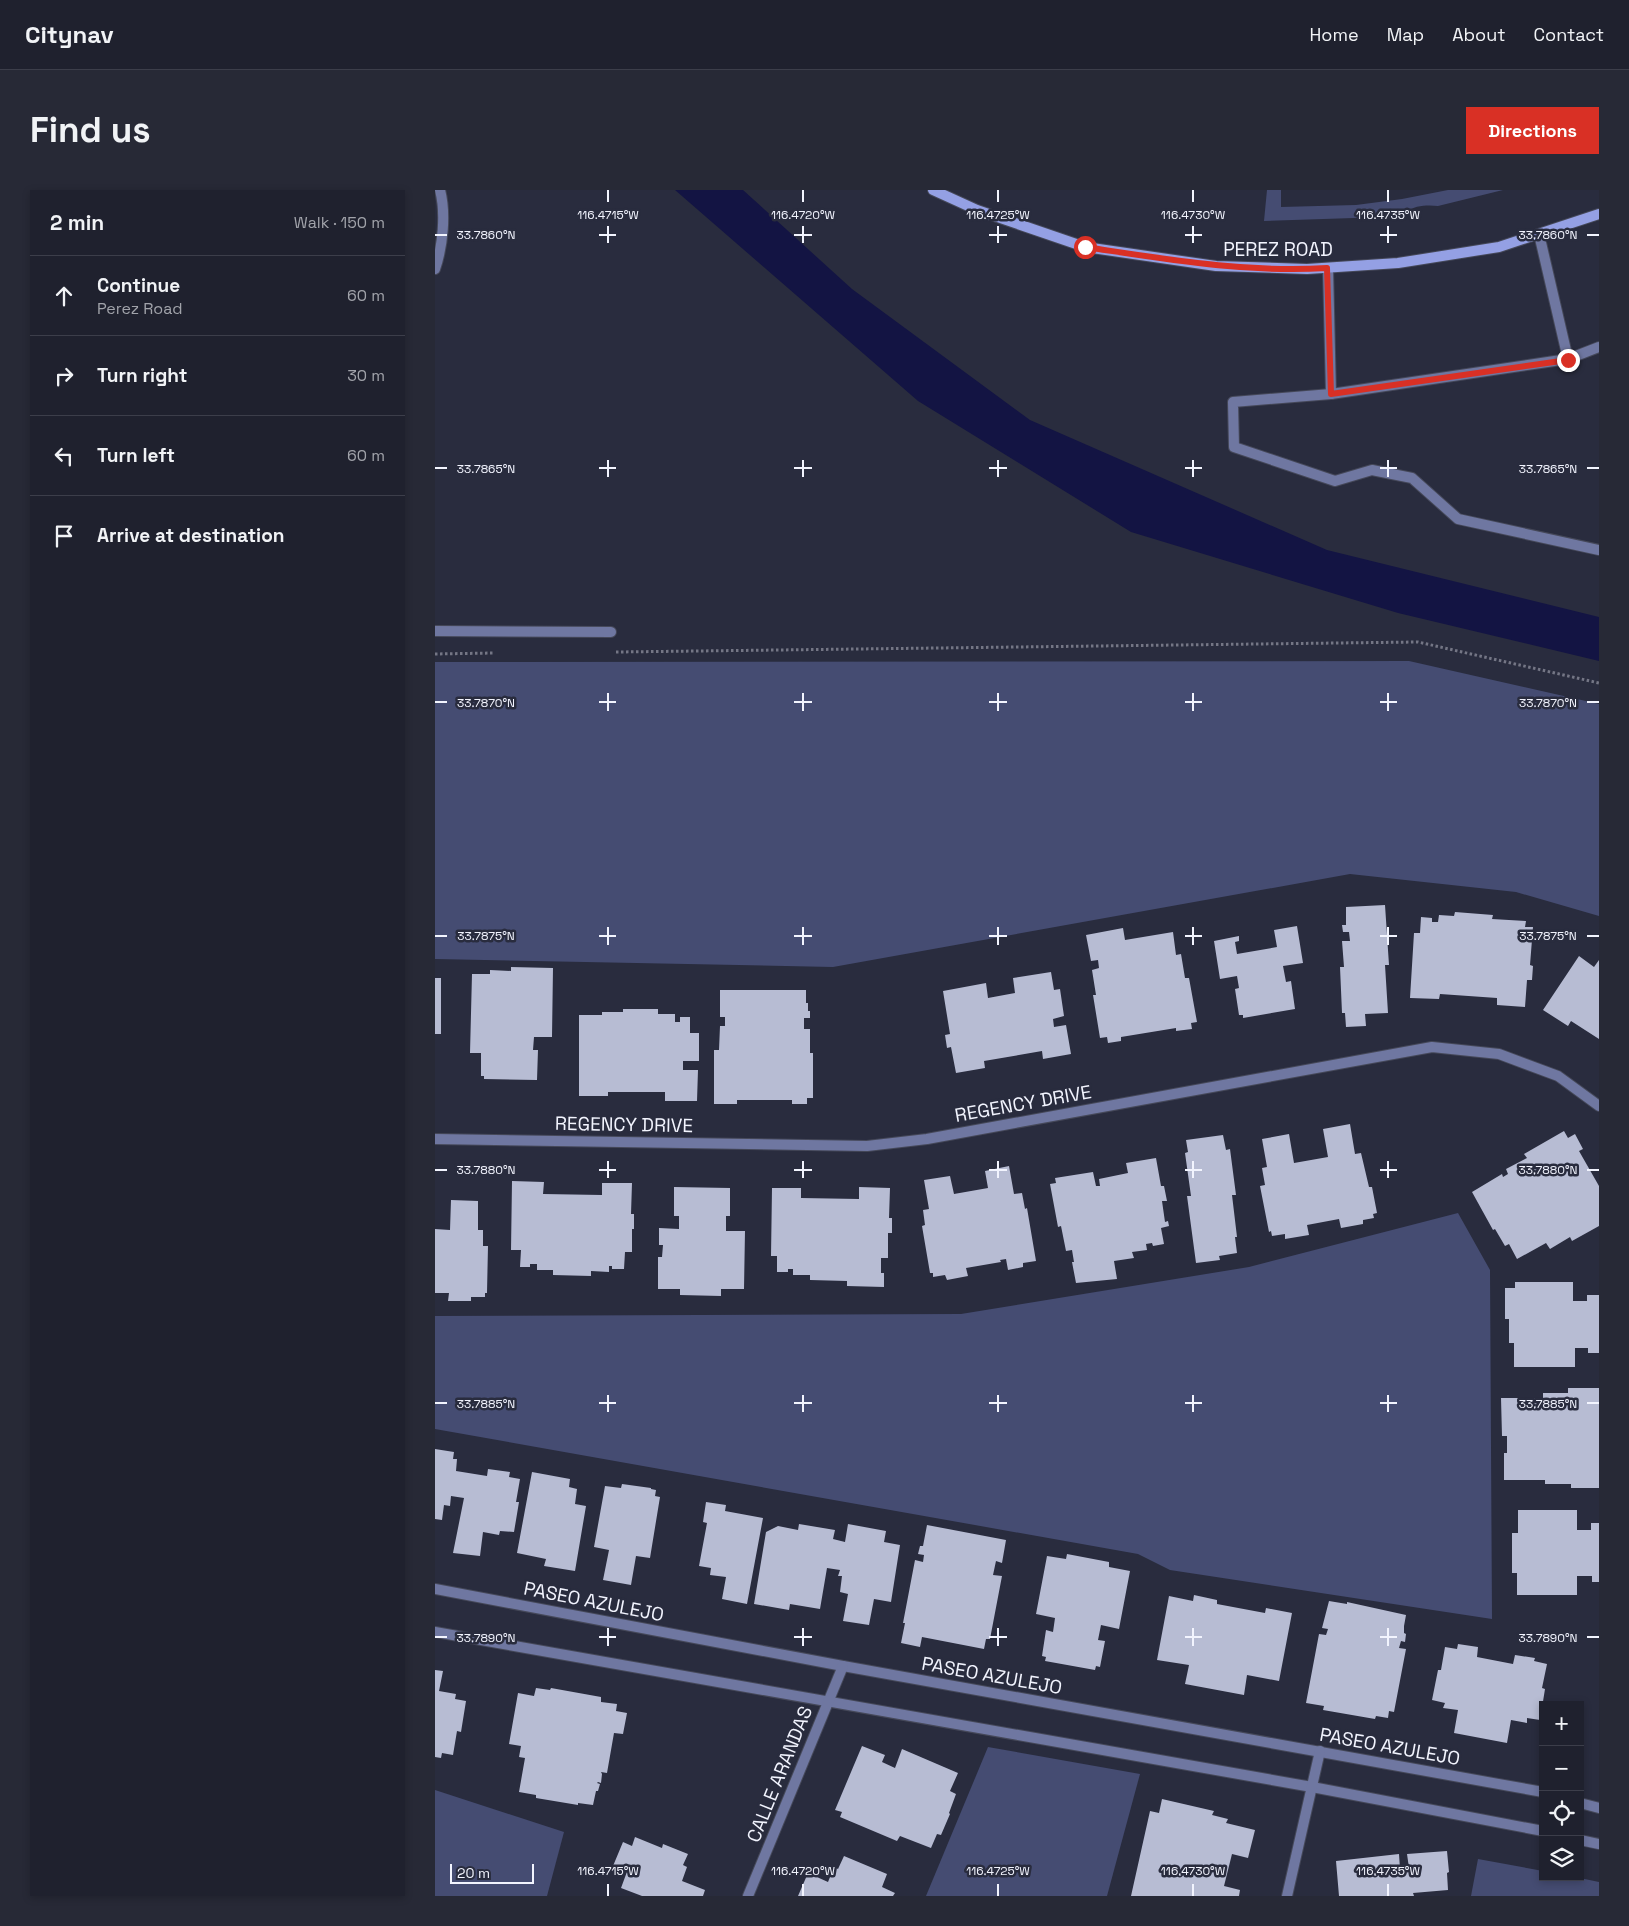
<!DOCTYPE html>
<html lang="en">
<head>
<meta charset="utf-8">
<style>
	body { margin:0; font-family:"Space Grotesk",sans-serif; background:#272936; color:#f1f3f6 }
	.controls { position:absolute; right:15px; bottom:15px; display:grid; overflow:hidden; border-radius:0px; box-shadow:0 2px 8px #0003 }
	.controls button { width:45px; height:45px; display:grid; place-items:center; padding:0; border:0; border-bottom:1px solid #3c3e4a; background:#1f212e; color:#f1f3f6; font:25px sans-serif }
	.scale { position:absolute; left:15px; bottom:12px; width:84px; box-sizing:border-box; padding-left:5px; border:2px solid #f2f4fe; border-top:0; font-size:14px; line-height:18px; white-space:nowrap; color:#f2f4fe; -webkit-text-stroke:4px #292c3e; paint-order:stroke }
	.stop { position:absolute; width:15px; height:15px; margin:-11px; border:4px solid #d93025; border-radius:50%; background:#fff }
	.stop.end { background:#d93025; border-color:#fff; box-shadow:0 1px 5px #0008 }
	.list { margin:0; padding:0; list-style:none }
	h2 { display:flex; justify-content:space-between; align-items:center; height:65px; margin:0; padding:0 20px; font-size:21px }
	h2 small { font-size:16px; font-weight:400; color:#a1a3aa }
	.list li { display:grid; grid-template-columns:32px 1fr auto; gap:15px; align-items:center; box-sizing:border-box; height:80px; padding:0 20px; border-top:1px solid #3c3e4a }
	.list b { display:block; font-size:19px; white-space:nowrap }
	.list p { margin:0; font-size:16px; white-space:nowrap; color:#a1a3aa }
	.list em { font-size:16px; font-style:normal; color:#a1a3aa }
	.icon { flex:none; width:28px; height:28px; fill:none; stroke:currentColor; stroke-width:2; stroke-linecap:round; stroke-linejoin:round }
	.map { position:relative; flex:none; width:1164px; height:1706px; overflow:hidden; border-radius:0px }
	header { display:flex; align-items:center; gap:30px; box-sizing:border-box; height:70px; padding:0 25px; background:#1f212e; border-bottom:1px solid #3c3e4a }
	header strong { font-size:24px }
	nav { display:flex; gap:28px; margin-inline-start:auto; font-size:18px }
	.intro { display:flex; align-items:center; justify-content:space-between; box-sizing:border-box; height:120px; padding:0 30px }
	h1 { margin:0; font-size:35px }
	.button { padding:12px 22px; border-radius:0px; background:#d93025; color:#fff; font-size:18px; font-weight:700 }
	main { display:flex; gap:30px; padding:0 30px }
	aside { flex:1; background:#1f212e; border-radius:0px; box-shadow:0 2px 8px #0003 }
	.map>svg:first-child { display:block }
	.green { fill:#454c72 }
	.water { fill:#131443 }
	.building { fill:#b7bcd3 }
	.lines { fill:none; stroke-linecap:round; stroke-linejoin:round }
	.service-casing { stroke:#454859; stroke-width:12 }
	.minor-casing { stroke:#454859; stroke-width:12 }
	.secondary-casing { stroke:#454859; stroke-width:12 }
	.path { stroke:#747685; stroke-width:3; stroke-dasharray:2.5 2.5; stroke-linecap:butt }
	.service { stroke:#6f77a1; stroke-width:10 }
	.minor { stroke:#6f77a1; stroke-width:10 }
	.secondary { stroke:#94a0e4; stroke-width:10 }
	.route { stroke:#d93025; stroke-width:6 }
	.ticks { fill:none; stroke:#f2f4fe; stroke-width:2 }
	.labels { text-anchor:middle; stroke-width:5; stroke-linejoin:round; paint-order:stroke }
	.street-label { font-size:19px; fill:#f2f4fe; stroke:#292c3e }
	.ticks-label { font-size:12px; text-anchor:middle; fill:#f2f4fe; stroke:#292c3e; stroke-width:5; stroke-linejoin:round; paint-order:stroke }
</style>
</head>
<body>
<header>
<strong>Citynav</strong>
<nav><a>Home</a><a>Map</a><a>About</a><a>Contact</a></nav>
</header>
<div class="intro"><h1>Find us</h1><a class="button">Directions</a></div>
<main>
<aside>
<h2>2 min<small>Walk · 150 m</small></h2>
<ul class="list">
<li><svg class="icon" aria-label="ahead" viewBox="0 0 24 24"><path d="M12 20V5M6 11l6-6 6 6"/></svg><div><b>Continue</b><p>Perez Road</p></div><em>60 m</em></li>
<li><svg class="icon" aria-label="right" viewBox="0 0 24 24"><path d="M7 20v-9h11M14 6l5 5-5 5"/></svg><div><b>Turn right</b></div><em>30 m</em></li>
<li><svg class="icon" aria-label="left" viewBox="0 0 24 24"><path d="M17 20v-9H6M10 6l-5 5 5 5"/></svg><div><b>Turn left</b></div><em>60 m</em></li>
<li><svg class="icon" aria-label="arrive" viewBox="0 0 24 24"><path d="M6 21V4h12l-3 4 3 4H6"/></svg><div><b>Arrive at destination</b></div></li>
</ul>
</aside>
<div class="map">
<svg width="1164" height="1706" viewBox="0 0 1164 1706">
	<rect width="100%" height="100%" fill="#292c3e"/>
	<g class="green">
		<path d="M832,0H846V17L921,15L967,9L1013,0H1068L1003,16C994,15 979,15 972,22L919,28L829,31Z"/>
		<path d="M974,471L1164,514V726L1081,702L915,684L398,777L0,769V472Z"/>
		<path d="M1023,1023L1055,1080L1057,1429L735,1380L703,1364L0,1239V1126L526,1124L814,1077Z"/>
		<path d="M553,1557L705,1584L672,1706H491Z"/>
		<path d="M0,1600L129,1642L112,1706H0Z"/>
		<path d="M1043,1669L1108,1681V1687H1140L1164,1692V1706H1036Z"/>
	</g>
	<path class="water" d="M240,0H308L417,99L595,230L892,360L1164,427V471L963,423L696,342L483,211Z"/>
	<g class="building">
		<path d="M950,715L954,775H950L953,823L930,824L931,836L911,837L910,823H907L905,777H909L907,751H915L914,742H908L907,735H911V717Z"/>
		<path d="M1020,722L1058,725L1057,729L1091,731L1090,737H1098L1095,775L1098,776L1097,790H1092L1090,817L1062,815V808L1005,804L1004,809L975,808L979,743H985L986,727L997,728V732H1003L1004,725L1019,726Z"/>
		<path d="M862,736L868,773L848,776L851,792L856,791L860,819L808,828V825H804L800,799L804,798L802,786L785,789L779,751L804,746V751L800,752L802,764L842,757L839,740Z"/>
		<path d="M688,738L690,750L738,742L741,765L746,764L750,788H754L762,832L756,833L757,839L741,841V838L686,847V851L673,853L672,847L665,848L658,805H661L657,780L664,778L663,770L656,771L651,745Z"/>
		<path d="M1144,766L1159,777L1164,770V849L1136,831L1133,836L1108,820Z"/>
		<path d="M76,777L118,778L117,847H99L98,860H103L102,890L49,889V886H46V863H35L37,784H55V780L76,781Z"/>
		<path d="M616,782L619,800L625,799L629,826L618,829L619,837L631,835L636,864L608,869L607,861L549,871L550,878L521,883L516,857L512,858L510,845L515,844L508,801L551,793L553,808L580,803L578,788Z"/>
		<rect x="0" y="788" width="6" height="56"/>
		<path d="M285,800H371V813H373V821H375V828H369V839H375V863H378V908H372V914H357V910H302V914H279V860H284L285,836H290V827H285Z"/>
		<path d="M188,819H223V824H240V832H245V827H255V843H264V871H248V880H263L262,911H230V902H173V906H144V825H167V822H188Z"/>
		<path d="M915,934L920,964L926,963L934,997H937L942,1023L938,1024L939,1028L928,1030V1034L906,1038L904,1029L872,1035L874,1045L850,1049V1044L837,1046L836,1041L834,1042L825,996L830,995L827,978L832,977L827,949L854,944L859,973L893,967L888,939Z"/>
		<path d="M1129,941L1133,948L1140,944L1148,959L1144,961L1164,996V1036L1137,1051L1135,1047L1115,1059L1111,1053L1082,1069L1074,1054L1070,1056L1060,1039L1058,1040L1037,1002L1067,984L1068,987L1073,984L1071,979L1092,968L1089,964Z"/>
		<path d="M788,945L791,960L795,959L801,1005H797L802,1047H800L802,1063L784,1066L785,1070L761,1073L752,1006H756L750,963L753,962L751,950Z"/>
		<path d="M721,968L726,996H729L732,1011H727L730,1032L733,1031L734,1036L726,1038L729,1054L718,1056L717,1053L711,1054L712,1060L697,1062L699,1068L679,1071L682,1089L641,1093L637,1072H639L637,1060L631,1061L626,1036L623,1037L615,994L621,993L620,988L658,982L661,996H665L664,989L693,983L691,973Z"/>
		<path d="M574,976L579,1004L587,1003L590,1019L592,1018L601,1071L588,1073V1077L573,1080L571,1069L565,1070L566,1072L531,1078L533,1086L512,1090L510,1085L498,1087V1083H495L487,1036L490,1035L488,1020L494,1019L489,990L515,986L519,1004L553,998L550,981Z"/>
		<path d="M77,991L109,992L108,1004L167,1005V993H197L196,1024H199V1039H197V1062H190L189,1079H177V1076H174V1082L156,1081V1086L118,1085V1080H102V1074H95V1077H85L86,1060H76Z"/>
		<path d="M239,997L295,998V1026H291V1041H310L309,1099H286V1106L245,1105V1099H223V1067H227L228,1055H224V1038L244,1039V1026H239Z"/>
		<path d="M424,997L455,998L454,1028H457V1043H453V1068H446V1083H449V1097L412,1096V1091L375,1090V1085H358V1079H353V1082H342V1066H336L337,998H366V1008L424,1009Z"/>
		<path d="M16,1010L43,1011V1040H48V1056H53L52,1103H50V1107H36V1111H13L14,1103H0V1039L15,1040Z"/>
		<path d="M1080,1092H1138V1111H1152V1105H1164V1163H1153V1158H1140V1177H1079V1153H1074V1129H1070V1098H1080Z"/>
		<path d="M1133,1198H1164V1298H1136V1294H1110V1290H1069V1263H1072V1246H1067L1066,1208H1108V1203H1133Z"/>
		<path d="M0,1259L19,1262L18,1269H22L21,1281L52,1286L53,1279L75,1282L74,1287L85,1289L81,1312H84L79,1342L65,1341L64,1345L48,1342L45,1366L18,1363L29,1308L16,1306L15,1316L9,1315L7,1330L0,1329Z"/>
		<path d="M97,1282L135,1289L134,1297L142,1299L140,1314L151,1316L140,1381L109,1376L111,1369L82,1363Z"/>
		<path d="M187,1294L216,1298V1299L221,1300L220,1306L225,1307L215,1368L201,1366L196,1395L168,1390L174,1360L159,1357L170,1296L186,1298Z"/>
		<path d="M271,1312L291,1315L290,1321L328,1328L312,1414L287,1409L291,1387L275,1385L276,1378L264,1376L272,1333L268,1332Z"/>
		<path d="M1083,1320H1142V1340H1156V1333H1164V1392H1157V1386H1142V1405H1082V1383H1077V1343H1083Z"/>
		<path d="M364,1334L400,1340L398,1349L410,1352L413,1334L451,1341L449,1352L465,1355L456,1412L439,1409L434,1435L408,1431L413,1404L405,1402L407,1386H403L405,1380L392,1378L385,1419L355,1414L354,1420L319,1414L331,1342L343,1336L363,1340Z"/>
		<path d="M492,1335L571,1350L567,1373L561,1371L558,1385L567,1386L555,1449H551L549,1459L487,1447L485,1457L466,1453L470,1433H468L480,1370L488,1372L489,1365L483,1364L485,1356H488Z"/>
		<path d="M632,1364L674,1372V1377L695,1381L684,1439L666,1435L663,1450L670,1451L665,1477L661,1476L660,1480L610,1471L611,1467L607,1466L611,1440L618,1442L620,1428L601,1424L612,1366L631,1369Z"/>
		<path d="M759,1405L782,1410V1414L830,1423L831,1418L857,1423L844,1491L812,1485L809,1505L750,1494L754,1475L722,1470L734,1406L758,1411Z"/>
		<path d="M894,1411L912,1414V1412L971,1425L969,1436V1443L971,1444L970,1452L966,1451L964,1458L971,1459L959,1522L954,1521L953,1528L941,1526L940,1529L888,1520L889,1516L871,1513L884,1444L891,1445L893,1439L887,1438Z"/>
		<path d="M1023,1454L1043,1457L1042,1467L1078,1474L1080,1465L1100,1468L1099,1471L1112,1474L1107,1498L1110,1499L1105,1530L1092,1528V1533L1076,1530L1072,1553L1019,1543L1023,1520L1008,1518L1010,1513L997,1510L1003,1480H1006L1010,1457L1022,1459Z"/>
		<path d="M0,1480L8,1481L4,1501L21,1504L20,1509L31,1511L26,1542L22,1541L18,1565L7,1563L6,1568L0,1567Z"/>
		<path d="M101,1498L115,1500L116,1498L166,1507V1512L182,1514L181,1521L192,1523L188,1544L179,1543L172,1583L166,1582L167,1584L166,1593L163,1592L162,1593L165,1594L163,1601H161L158,1615L143,1613V1615L101,1608V1605L84,1602L90,1568L84,1567L86,1556L74,1554L83,1503L99,1506Z"/>
		<path d="M427,1556L450,1565L447,1572L460,1578L467,1559L523,1583L515,1601L521,1604L514,1623L515,1624L506,1645L502,1644L496,1658L465,1646L462,1651L405,1627L407,1622L400,1620Z"/>
		<path d="M727,1609L779,1621L777,1625L793,1629L791,1633L820,1640L813,1668L797,1664L789,1696L805,1700L804,1706H696L715,1621L724,1623Z"/>
		<path d="M200,1647L227,1658L228,1654L253,1664L248,1675L252,1677L247,1691L270,1700L268,1706H207L186,1698L193,1679L190,1678L189,1680L178,1676L188,1652L197,1656Z"/>
		<path d="M1012,1661L1014,1682L1012,1683L1013,1700L978,1703L979,1706H904L901,1671L964,1664L965,1679L974,1678L972,1664Z"/>
		<path d="M409,1666L452,1684L447,1697L460,1703L458,1706H363L373,1683L393,1692L399,1677L403,1679Z"/>
	</g>
	<g class="lines">
		<defs>
			<g id="service">
				<path d="M1104,44L1133,169L1164,157"/>
				<path d="M893,78L896,204L1133,169"/>
				<path d="M0,79C8,56 11,23 5,0"/>
				<path d="M896,204L798,212L799,257L900,291L937,280L977,288L1023,329L1164,360"/>
			</g>
			<g id="minor">
				<path d="M0,441L176,442"/>
				<path d="M0,949L432,956L492,949L997,857L1064,864L1123,886L1164,916"/>
				<path d="M0,1399L408,1476L1108,1602"/>
				<path d="M0,1442L877,1597L1108,1641"/>
				<path d="M1145,1613L1164,1618"/>
				<path d="M1145,1650L1164,1654"/>
				<path d="M313,1706L408,1476"/>
				<path d="M852,1706L885,1561"/>
			</g>
			<path id="secondary" d="M498,0L542,20L650,57L781,76L872,79L963,73L1064,57L1164,24"/>
		</defs>
		<use href="#service" class="service-casing"/>
		<use href="#minor" class="minor-casing"/>
		<use href="#secondary" class="secondary-casing"/>
		<g class="path">
			<path d="M181,462L983,452L1164,493"/>
			<path d="M0,464L59,463"/>
		</g>
		<use href="#service" class="service"/>
		<use href="#minor" class="minor"/>
		<use href="#secondary" class="secondary"/>
	</g>
	<g class="lines">
		<path class="route" d="M650,57C731,69 810,83 892,78L896,204L1133,170"/>
	</g>
	<path class="ticks" d="M173,0V12M368,0V12M563,0V12M758,0V12M953,0V12M173,36V53M368,36V53M563,36V53M758,36V53M953,36V53M0,45H12M164,45H181M359,45H377M554,45H572M750,45H767M945,45H962M1152,45H1164M173,270V287M368,270V287M563,270V287M758,270V287M953,270V287M0,278H12M164,278H181M359,278H377M554,278H572M750,278H767M945,278H962M1152,278H1164M173,503V521M368,503V521M563,503V521M758,503V521M953,503V521M0,512H12M164,512H181M359,512H377M554,512H572M750,512H767M945,512H962M1152,512H1164M173,737V755M368,737V755M563,737V755M758,737V755M953,737V755M0,746H12M164,746H181M359,746H377M554,746H572M750,746H767M945,746H962M1152,746H1164M173,971V988M368,971V988M563,971V988M758,971V988M953,971V988M0,980H12M164,980H181M359,980H377M554,980H572M750,980H767M945,980H962M1152,980H1164M173,1205V1222M368,1205V1222M563,1205V1222M758,1205V1222M953,1205V1222M0,1213H12M164,1213H181M359,1213H377M554,1213H572M750,1213H767M945,1213H962M1152,1213H1164M173,1438V1456M368,1438V1456M563,1438V1456M758,1438V1456M953,1438V1456M0,1447H12M164,1447H181M359,1447H377M554,1447H572M750,1447H767M945,1447H962M1152,1447H1164M173,1694V1706M368,1694V1706M563,1694V1706M758,1694V1706M953,1694V1706"/>
	<g class="labels">
		<g class="street-label">
			<text x="843" y="66">PEREZ ROAD</text>
			<text transform="translate(588 913) rotate(-10)" y="7">REGENCY DRIVE</text>
			<text transform="translate(189 934) rotate(1)" y="7">REGENCY DRIVE</text>
			<text transform="translate(159 1411) rotate(11)" y="7">PASEO AZULEJO</text>
			<text transform="translate(557 1485) rotate(10)" y="7">PASEO AZULEJO</text>
			<text transform="translate(955 1556) rotate(10)" y="7">PASEO AZULEJO</text>
			<text transform="translate(344 1584) rotate(-68)" y="7">CALLE ARANDAS</text>
		</g>
	</g>
	<g class="ticks-label">
		<text x="173" y="29">116.4715°W</text>
		<text x="368" y="29">116.4720°W</text>
		<text x="563" y="29">116.4725°W</text>
		<text x="758" y="29">116.4730°W</text>
		<text x="953" y="29">116.4735°W</text>
		<text x="1113" y="49">33.7860°N</text>
		<text x="51" y="49">33.7860°N</text>
		<text x="1113" y="283">33.7865°N</text>
		<text x="51" y="283">33.7865°N</text>
		<text x="1113" y="517">33.7870°N</text>
		<text x="51" y="517">33.7870°N</text>
		<text x="1113" y="750">33.7875°N</text>
		<text x="51" y="750">33.7875°N</text>
		<text x="1113" y="984">33.7880°N</text>
		<text x="51" y="984">33.7880°N</text>
		<text x="1113" y="1218">33.7885°N</text>
		<text x="51" y="1218">33.7885°N</text>
		<text x="1113" y="1452">33.7890°N</text>
		<text x="51" y="1452">33.7890°N</text>
		<text x="173" y="1685">116.4715°W</text>
		<text x="368" y="1685">116.4720°W</text>
		<text x="563" y="1685">116.4725°W</text>
		<text x="758" y="1685">116.4730°W</text>
		<text x="953" y="1685">116.4735°W</text>
	</g>
</svg>
<div class="controls">
<button>+</button>
<button>−</button>
<button><svg class="icon" aria-label="locate" viewBox="0 0 24 24"><circle cx="12" cy="12" r="6"/><path d="M12 2v4M12 18v4M2 12h4M18 12h4"/></svg></button>
<button><svg class="icon" aria-label="layers" viewBox="0 0 24 24"><path d="M12 4l9 5-9 5-9-5zM3 14l9 5 9-5"/></svg></button>
</div>
<div class="scale">20 m</div>
<div class="stop" style="left:650px;top:57px"></div>
<div class="stop end" style="left:1133px;top:170px"></div>
</div>
</main>
</body>
</html>
